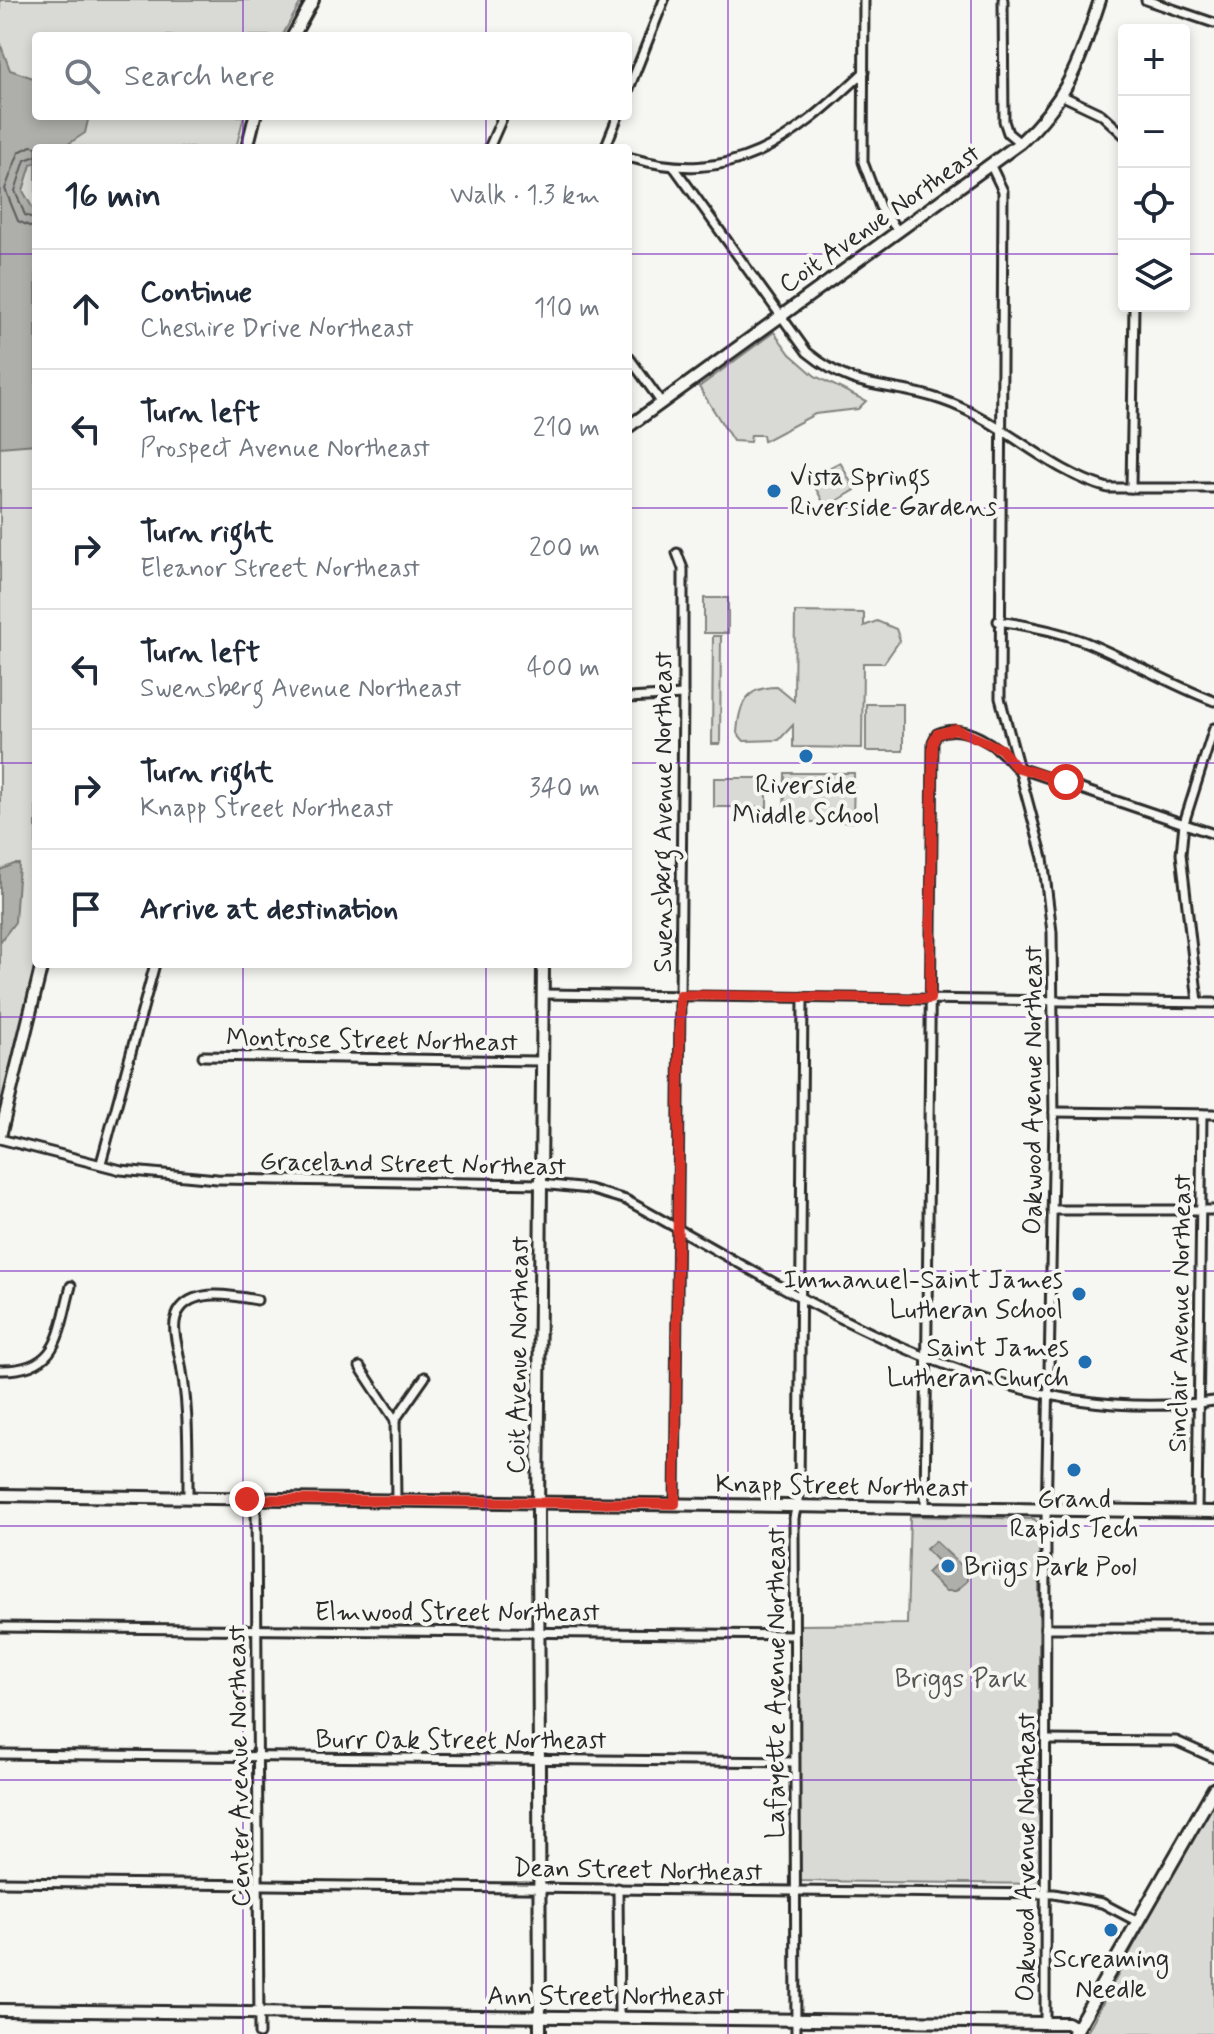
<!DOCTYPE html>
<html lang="en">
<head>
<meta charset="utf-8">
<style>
	body { margin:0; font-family:Mynerve,sans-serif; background:#f2f2f3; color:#1f2937 }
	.controls { position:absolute; right:24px; top:24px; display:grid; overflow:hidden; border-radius:8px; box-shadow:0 4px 12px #0003 }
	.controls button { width:72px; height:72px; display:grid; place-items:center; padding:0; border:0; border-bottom:2px solid #e0e1e3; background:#fff; color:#1f2937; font:40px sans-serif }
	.stop { position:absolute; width:24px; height:24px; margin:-18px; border:6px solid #d93025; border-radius:50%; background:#fff }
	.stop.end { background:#d93025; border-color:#fff; box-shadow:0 2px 8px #0008 }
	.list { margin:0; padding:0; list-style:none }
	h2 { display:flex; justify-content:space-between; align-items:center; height:104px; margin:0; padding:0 32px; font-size:34px }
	h2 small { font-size:26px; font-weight:400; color:#747a83 }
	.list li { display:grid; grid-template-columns:52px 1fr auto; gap:24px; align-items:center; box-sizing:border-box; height:120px; padding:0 32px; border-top:2px solid #e0e1e3 }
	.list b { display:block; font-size:30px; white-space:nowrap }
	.list p { margin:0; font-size:26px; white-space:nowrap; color:#747a83 }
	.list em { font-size:26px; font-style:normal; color:#747a83 }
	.icon { flex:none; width:44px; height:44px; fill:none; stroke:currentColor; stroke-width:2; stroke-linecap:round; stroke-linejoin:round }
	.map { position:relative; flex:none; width:1214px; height:2034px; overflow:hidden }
	.search { position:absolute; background:#fff; box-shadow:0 4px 12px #0003; left:32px; top:32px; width:600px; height:88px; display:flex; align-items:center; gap:20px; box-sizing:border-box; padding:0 28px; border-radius:8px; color:#747a83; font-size:30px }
	.panel { position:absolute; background:#fff; box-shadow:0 4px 12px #0003; left:32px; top:144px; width:600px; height:824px; border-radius:8px }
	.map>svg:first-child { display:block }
	.green { fill:#d9d9d5; stroke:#828280; stroke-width:2 }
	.water { fill:#aeaeab; stroke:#7a7a78; stroke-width:2 }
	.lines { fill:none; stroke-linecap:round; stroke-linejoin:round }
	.shore { stroke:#5f5f5e; stroke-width:2 }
	.street-casing { stroke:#2b2b2b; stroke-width:13 }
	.secondary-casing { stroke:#2b2b2b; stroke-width:16 }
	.primary-casing { stroke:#2b2b2b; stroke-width:17 }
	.street { stroke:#f6f6f2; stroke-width:7 }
	.secondary { stroke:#f6f6f2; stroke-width:10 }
	.primary { stroke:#f6f6f2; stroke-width:11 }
	.route { stroke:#d93025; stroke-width:10 }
	.grid { fill:none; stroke:#7b2cbf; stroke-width:2; stroke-opacity:0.55 }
	.poi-dot { fill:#1f6fb2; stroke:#f6f6f2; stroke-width:3 }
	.labels { text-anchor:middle; stroke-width:8; stroke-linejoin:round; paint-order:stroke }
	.street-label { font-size:26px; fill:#2b2b2b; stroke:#f6f6f2 }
	.poi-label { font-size:26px; fill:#2b2b2b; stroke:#f6f6f2 }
	.park-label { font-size:26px; fill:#565656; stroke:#f6f6f2 }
</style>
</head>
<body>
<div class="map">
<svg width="1214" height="2034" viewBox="0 0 1214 2034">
	<rect width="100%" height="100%" fill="#f6f6f2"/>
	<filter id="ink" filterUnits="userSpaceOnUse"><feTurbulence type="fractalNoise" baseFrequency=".0125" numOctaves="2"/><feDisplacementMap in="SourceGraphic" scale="16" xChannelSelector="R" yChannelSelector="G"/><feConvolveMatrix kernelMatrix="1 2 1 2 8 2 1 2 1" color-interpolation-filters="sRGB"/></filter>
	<g filter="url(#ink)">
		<g class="green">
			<path d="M0,0H302L282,36H36V116H244L236,148H36V962L0,1112Z"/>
			<path d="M774,332L790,354L815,376L866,401L858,409L815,414L764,441L763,435H751L750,442L733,441L699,387Z"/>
			<path d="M840,462L855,490L826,507L810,478Z"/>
			<rect x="704" y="598" width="24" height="35"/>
			<path d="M795,612L864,613V626L877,621L896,629L900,640L884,663H863L862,748L793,747V725L779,740L744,741L737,733C739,705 745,687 777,687L794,701Z"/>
			<path d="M713,636H721L720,744H712Z"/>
			<rect x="866" y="704" width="37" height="47"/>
			<path d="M785,773H854L853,822H784Z"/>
			<rect x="714" y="778" width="53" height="29"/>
			<path d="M910,1516L1034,1519L1039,1523V1884L800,1881L799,1625L907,1624Z"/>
			<path d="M1214,1797V2034H1086Z"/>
		</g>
		<g class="water">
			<path d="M0,43L10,70L36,79V116H89L85,133L62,148H36V162L31,165L23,191L36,214V444L0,447Z"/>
			<path d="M14,864H19L15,922L0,942V870Z"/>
			<path d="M935,1541L966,1570L967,1581L956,1591H945L927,1573L938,1562L926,1549Z"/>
		</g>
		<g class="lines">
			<g class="shore">
				<path d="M36,156L25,160L15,191L25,215L36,219"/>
				<path d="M36,229L18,221L5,189L19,152L31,146L44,148"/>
			</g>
			<defs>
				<g id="street">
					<path d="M864,0L863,162L880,207L898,231"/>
					<path d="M1003,0L1004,121L1008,133L1020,143"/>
					<path d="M1146,0L1214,23"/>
					<path d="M628,91L664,0"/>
					<path d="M1063,96L1101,114L1124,135"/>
					<path d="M489,148L503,116"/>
					<path d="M605,148L618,116"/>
					<path d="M628,157C733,188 791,141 864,72"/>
					<path d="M991,166L1003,191L1000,698L1043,858L1052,932L1054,1119L1046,1521L1045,2023"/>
					<path d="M674,167L807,352C860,395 885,380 942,400C1004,421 1047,471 1108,488H1214"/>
					<path d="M628,356L661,402"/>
					<path d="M1131,488L1134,306"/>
					<path d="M998,621C1027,625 1056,631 1083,641C1128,659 1169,684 1214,701"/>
					<path d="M628,698L683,695"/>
					<path d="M543,994L1214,1003"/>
					<path d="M1198,1002L1181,854L1184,823L1214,728"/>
					<path d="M203,1056L540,1061"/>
					<path d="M1054,1112L1214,1114"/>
					<path d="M0,1139L121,1170L217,1179L541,1184L589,1189L626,1200C810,1300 996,1431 1214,1401"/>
					<path d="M101,1163L155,964"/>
					<path d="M1053,1210H1214"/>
					<path d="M360,1367L395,1420"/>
					<path d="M0,1370C60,1371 58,1334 71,1286"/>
					<path d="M395,1420L396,1500"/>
					<path d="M395,1420L425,1377"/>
					<path d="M188,1498C188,1447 189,1399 178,1350C175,1336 171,1320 181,1308C197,1288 235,1296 257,1300"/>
					<path d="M256,1499L259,2034"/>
					<path d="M675,1504L683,695V569L677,553"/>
					<path d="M925,1509L933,742L937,734C965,721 998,746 1016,767L1214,834"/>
					<path d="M1197,1511L1202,1114"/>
					<path d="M0,1627L794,1635"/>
					<path d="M1045,1628H1214"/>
					<path d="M1046,1740L1176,1741L1214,1758"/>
					<path d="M0,1754L794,1762"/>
					<path d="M0,1882L1054,1894L1102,1903L1138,1922"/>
					<path d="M618,1888L619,2016"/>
					<path d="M796,2034L794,1518L799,1495L803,997"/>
				</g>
				<g id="secondary">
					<path d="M293,36L313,0"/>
					<path d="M247,148L255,116"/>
					<path d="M628,427L1020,143C1069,98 1079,62 1100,0"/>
					<path d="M0,1136L42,964"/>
					<path d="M0,1495L1214,1512"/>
					<path d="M0,2010L1045,2023H1067L1077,2029"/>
					<path d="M540,2034L538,1513L543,964"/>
				</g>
				<path id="primary" d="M1074,2034L1214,1789"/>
			</defs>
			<use href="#street" class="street-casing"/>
			<use href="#secondary" class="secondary-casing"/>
			<use href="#primary" class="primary-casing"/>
			<use href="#street" class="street"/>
			<use href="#secondary" class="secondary"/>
			<use href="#primary" class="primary"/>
		</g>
	</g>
	<g class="lines" filter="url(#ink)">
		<path class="route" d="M247,1499L675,1504L680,995L930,999L933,742L937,734L956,729L1001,749L1016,767L1066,782"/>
	</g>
	<path class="grid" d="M243,0V36M486,0V36M728,0V2034M971,0V2034M243,116V148M486,116V148M0,254H36M628,254H1124M1184,254H1214M0,508H36M628,508H1214M0,763H36M628,763H1214M243,964V2034M486,964V2034M0,1017H1214M0,1271H1214M0,1526H1214M0,1780H1214"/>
	<g class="poi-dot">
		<circle cx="774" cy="491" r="8"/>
		<circle cx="806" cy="756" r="8"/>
		<circle cx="1079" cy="1294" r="8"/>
		<circle cx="1085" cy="1362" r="8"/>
		<circle cx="1074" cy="1470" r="8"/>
		<circle cx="948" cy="1566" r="8"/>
		<circle cx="1111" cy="1930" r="8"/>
	</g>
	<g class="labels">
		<g class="street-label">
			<text transform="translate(879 218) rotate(-35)" y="9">Coit Avenue Northeast</text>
			<text transform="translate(662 812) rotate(-90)" y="9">Swensberg Avenue Northeast</text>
			<text transform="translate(372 1039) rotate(1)" y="9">Montrose Street Northeast</text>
			<text transform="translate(1032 1090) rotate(-90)" y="9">Oakwood Avenue Northeast</text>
			<text transform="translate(413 1163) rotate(1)" y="9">Graceland Street Northeast</text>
			<text transform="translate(1179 1313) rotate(-89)" y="9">Sinclair Avenue Northeast</text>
			<text transform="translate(517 1355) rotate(-89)" y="9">Coit Avenue Northeast</text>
			<text transform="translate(842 1485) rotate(1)" y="9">Knapp Street Northeast</text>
			<text x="457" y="1620">Elmwood Street Northeast</text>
			<text transform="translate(775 1683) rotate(-90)" y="9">Lafayette Avenue Northeast</text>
			<text x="461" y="1748">Burr Oak Street Northeast</text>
			<text transform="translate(238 1766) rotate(-91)" y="9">Center Avenue Northeast</text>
			<text transform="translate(1025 1857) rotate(-90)" y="9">Oakwood Avenue Northeast</text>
			<text transform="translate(638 1869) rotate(1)" y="9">Dean Street Northeast</text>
			<text x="606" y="2004">Ann Street Northeast</text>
		</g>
		<g class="poi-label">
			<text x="790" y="485" text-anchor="start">Vista Springs<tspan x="790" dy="30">Riverside Gardens</tspan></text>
			<text x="806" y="793">Riverside<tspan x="806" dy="30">Middle School</tspan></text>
			<text x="1063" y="1288" text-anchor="end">Immanuel-Saint James<tspan x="1063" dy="30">Lutheran School</tspan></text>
			<text x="1069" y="1356" text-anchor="end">Saint James<tspan x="1069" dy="30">Lutheran Church</tspan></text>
			<text x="1074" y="1507">Grand<tspan x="1074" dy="30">Rapids Tech</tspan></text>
			<text x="964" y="1575" text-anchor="start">Briigs Park Pool</text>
			<text x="1111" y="1967">Screaming<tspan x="1111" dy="30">Needle</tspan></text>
		</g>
		<g class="park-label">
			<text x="961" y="1687">Briggs Park</text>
		</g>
	</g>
</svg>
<div class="controls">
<button>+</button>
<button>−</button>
<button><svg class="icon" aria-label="locate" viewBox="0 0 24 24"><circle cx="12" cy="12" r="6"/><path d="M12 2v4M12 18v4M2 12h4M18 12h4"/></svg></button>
<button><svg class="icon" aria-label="layers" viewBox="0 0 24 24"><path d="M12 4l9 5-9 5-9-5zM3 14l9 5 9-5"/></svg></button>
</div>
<div class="stop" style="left:1066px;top:782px"></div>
<div class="stop end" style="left:247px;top:1499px"></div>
<div class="search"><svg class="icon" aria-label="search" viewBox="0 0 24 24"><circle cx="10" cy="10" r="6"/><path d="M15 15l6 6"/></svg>Search here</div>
<section class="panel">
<h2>16 min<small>Walk · 1.3 km</small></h2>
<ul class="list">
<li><svg class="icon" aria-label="ahead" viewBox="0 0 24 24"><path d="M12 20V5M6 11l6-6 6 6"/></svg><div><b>Continue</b><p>Cheshire Drive Northeast</p></div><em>110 m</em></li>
<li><svg class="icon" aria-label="left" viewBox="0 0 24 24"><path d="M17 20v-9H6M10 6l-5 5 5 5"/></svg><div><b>Turn left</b><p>Prospect Avenue Northeast</p></div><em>210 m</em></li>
<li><svg class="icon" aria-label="right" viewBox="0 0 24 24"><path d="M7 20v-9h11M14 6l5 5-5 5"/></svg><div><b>Turn right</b><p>Eleanor Street Northeast</p></div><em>200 m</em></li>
<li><svg class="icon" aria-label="left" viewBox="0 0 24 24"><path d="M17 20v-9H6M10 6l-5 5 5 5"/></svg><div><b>Turn left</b><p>Swensberg Avenue Northeast</p></div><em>400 m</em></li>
<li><svg class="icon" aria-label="right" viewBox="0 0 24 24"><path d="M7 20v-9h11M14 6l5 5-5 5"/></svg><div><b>Turn right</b><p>Knapp Street Northeast</p></div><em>340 m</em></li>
<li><svg class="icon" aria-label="arrive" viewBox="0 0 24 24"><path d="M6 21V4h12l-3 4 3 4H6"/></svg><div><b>Arrive at destination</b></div></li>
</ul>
</section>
</div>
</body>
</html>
